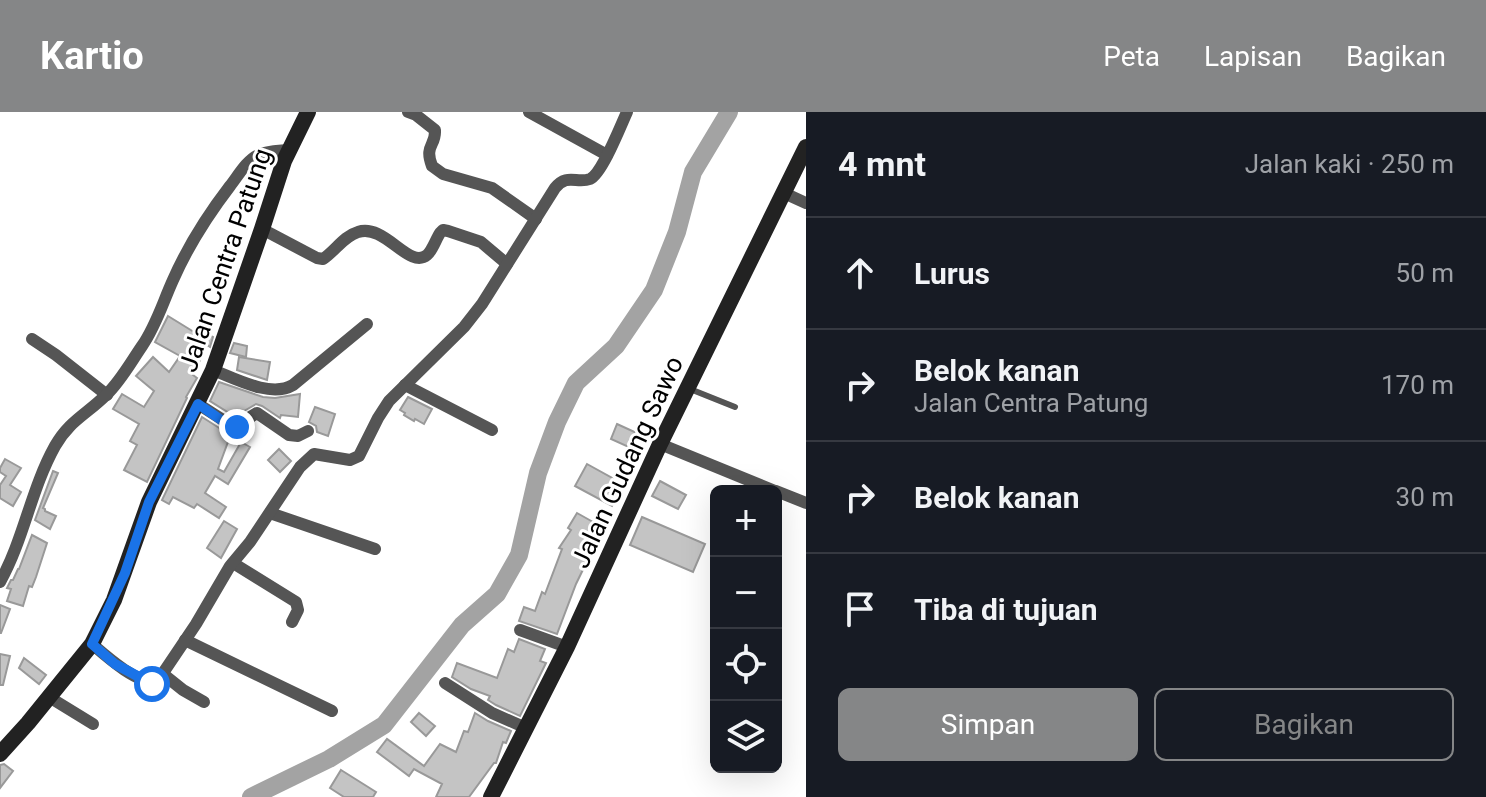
<!DOCTYPE html>
<html lang="id">
<head>
<meta charset="utf-8">
<style>
	body { margin:0; font-family:Roboto,sans-serif; background:#242831; color:#f1f3f6 }
	.controls { position:absolute; right:24px; bottom:24px; display:grid; overflow:hidden; border-radius:12px; box-shadow:0 8px 32px #0002 }
	.controls button { width:72px; height:72px; display:grid; place-items:center; padding:0; border:0; border-bottom:2px solid #363941; background:#171b24; color:#f1f3f6; font:40px sans-serif }
	.stop { position:absolute; width:24px; height:24px; margin:-18px; border:6px solid #1a73e8; border-radius:50%; background:#fff }
	.stop.end { background:#1a73e8; border-color:#fff; box-shadow:0 2px 8px #0008 }
	.list { margin:0; padding:0; list-style:none }
	h2 { display:flex; justify-content:space-between; align-items:center; height:104px; margin:0; padding:0 32px; font-size:34px }
	h2 small { font-size:26px; font-weight:400; color:#9ea1a6 }
	.list li { display:grid; grid-template-columns:52px 1fr auto; gap:24px; align-items:center; box-sizing:border-box; height:112px; padding:0 32px; border-top:2px solid #363941 }
	.list b { display:block; font-size:30px; white-space:nowrap }
	.list p { margin:0; font-size:26px; white-space:nowrap; color:#9ea1a6 }
	.list em { font-size:26px; font-style:normal; color:#9ea1a6 }
	.actions { display:flex; gap:16px; padding:24px 32px }
	.actions a { flex:1; padding:18px 0; border:2px solid #858687; border-radius:12px; text-align:center; font-size:28px; color:#858687 }
	.actions .main { background:#858687; color:#fff }
	.icon { flex:none; width:44px; height:44px; fill:none; stroke:currentColor; stroke-width:2; stroke-linecap:round; stroke-linejoin:round }
	.map { position:relative; flex:none; width:806px; height:685px; overflow:hidden }
	header { display:flex; align-items:center; gap:48px; box-sizing:border-box; height:112px; padding:0 40px; background:#858687; color:#fff }
	header strong { font-size:38px }
	nav { display:flex; gap:44px; margin-inline-start:auto; font-size:28px }
	main { display:flex }
	aside { flex:1; background:#171b24 }
	.map>svg:first-child { display:block }
	.lines { fill:none; stroke-linecap:round; stroke-linejoin:round }
	.river { stroke:#a3a3a3; stroke-width:18 }
	.building { fill:#c4c4c4; stroke:#999; stroke-width:2 }
	.lane { stroke:#555; stroke-width:6 }
	.street { stroke:#555; stroke-width:12 }
	.secondary { stroke:#222; stroke-width:16 }
	.route { stroke:#1a73e8; stroke-width:10 }
	.labels { text-anchor:middle; stroke-width:6; stroke-linejoin:round; paint-order:stroke }
	.street-label { font-size:26px; fill:#000; stroke:#fff }
</style>
</head>
<body>
<header>
<strong>Kartio</strong>
<nav><a>Peta</a><a>Lapisan</a><a>Bagikan</a></nav>
</header>
<main>
<div class="map">
<svg width="806" height="685" viewBox="0 0 806 685">
	<rect width="100%" height="100%" fill="#fff"/>
	<g class="lines">
		<path class="river" d="M251,685L329,647L384,613L462,513L497,482L519,443L538,361L557,310L576,271L616,234L654,178L677,120L693,60L729,0"/>
	</g>
	<g class="building">
		<path d="M168,204L194,220L195,216L213,225L210,235L207,233L193,263L197,266L186,285L187,286L147,370L124,358L137,333L130,329L139,312L113,297L122,282L144,295L154,279L136,264L153,245L169,260L180,244L155,230Z"/>
		<path d="M234,231L247,234L246,245L230,241Z"/>
		<path d="M239,245L270,250L267,268L237,258Z"/>
		<path d="M219,270L263,285L275,286L300,282L298,305L281,303L280,306L262,294L256,292L244,299L241,298L240,301L234,304L210,289Z"/>
		<path d="M408,285L432,297L424,312L415,307L414,309L404,303L405,301L400,298Z"/>
		<path d="M315,295L335,302L328,324L317,320L316,314L309,310Z"/>
		<path d="M202,305L227,321L225,324L229,327L218,357L224,360L241,330L250,335L228,372L215,364L205,381L226,395L219,406L197,392L194,396L173,385L169,392L162,388Z"/>
		<path d="M617,312L639,322L633,337L611,327Z"/>
		<path d="M279,337L291,349L280,360L268,348Z"/>
		<path d="M5,347L21,356L10,373L21,380L13,394L0,386V373L6,364L0,360V356Z"/>
		<path d="M587,352L623,372L612,394L575,374Z"/>
		<path d="M53,359L58,361L43,396L45,397V399L56,404L50,417L35,408Z"/>
		<path d="M660,369L686,383L678,397L652,384Z"/>
		<path d="M577,401L602,415L589,437L592,439L576,472L557,522L519,509L524,495L535,499L542,480L545,482L562,437L559,436L571,418L568,416Z"/>
		<path d="M642,405L705,432L693,460L630,433Z"/>
		<path d="M224,409L237,417L221,446L207,436Z"/>
		<path d="M32,423L47,431L36,465L32,475L29,474L23,494L7,489L11,477L7,476L11,468H13L18,457H19Z"/>
		<path d="M0,493L10,497L1,521H0Z"/>
		<path d="M519,527L545,537L540,549L546,551L520,604L496,593L488,588L490,584L471,577L452,565L457,551L497,566L508,537L514,540Z"/>
		<path d="M0,542L10,544L3,573H0Z"/>
		<path d="M24,546L46,563L39,572L19,556Z"/>
		<path d="M419,601L435,614L426,624L411,610Z"/>
		<path d="M475,601L488,609L511,619L506,631L503,630L496,651H494L469,685H436L442,672L414,657L409,664L377,640L387,627L424,654L440,632L456,640L464,619L468,620Z"/>
		<path d="M4,652L13,659L0,676V653Z"/>
		<path d="M341,658L376,680L373,685H344L330,676Z"/>
	</g>
	<g class="lines">
		<path class="lane" d="M690,277L735,295"/>
		<g class="street">
			<path d="M408,0L416,3L435,18C436,34 424,33 432,54L443,62L492,76L536,107"/>
			<path d="M529,0L607,43"/>
			<path d="M784,81L806,91"/>
			<path d="M262,117L317,146L323,147C335,139 344,124 358,120C385,111 409,158 427,143C432,139 436,127 440,121L443,118L448,119L481,130L507,152"/>
			<path d="M32,227L56,243L107,283"/>
			<path d="M213,258C236,267 271,286 293,273L367,212"/>
			<path d="M405,273L492,318"/>
			<path d="M198,292L234,315L257,301L289,323L298,324L308,319"/>
			<path d="M660,332L775,379"/>
			<path d="M776,379L806,391"/>
			<path d="M270,401L375,437"/>
			<path d="M233,451L296,490L298,498L292,510"/>
			<path d="M0,470C24,427 31,377 55,334C69,309 87,302 106,283C120,270 131,250 142,234C156,214 163,190 173,168C188,134 207,104 230,74C238,64 246,49 258,43C267,39 278,39 288,38"/>
			<path d="M520,518L567,535"/>
			<path d="M185,528L332,599"/>
			<path d="M92,532C107,545 137,572 157,570L196,512L230,454L250,430L300,355L314,342L350,348L359,344L378,306L389,289L464,215L482,192L555,76C567,61 577,72 590,67C602,62 621,13 627,0"/>
			<path d="M163,562L183,578L204,590"/>
			<path d="M445,571L492,601L526,616"/>
			<path d="M49,585L93,612"/>
		</g>
		<g class="secondary">
			<path d="M0,642L28,611L92,532L114,488L149,390L213,258L262,117L284,49L308,0"/>
			<path d="M491,685L567,535L660,332L806,35"/>
		</g>
	</g>
	<g class="lines">
		<path class="route" d="M152,572L115,552L92,532L125,461L149,390L198,292L227,312L237,315"/>
	</g>
	<g class="labels">
		<g class="street-label">
			<text transform="translate(225 148) rotate(-71)" y="9">Jalan Centra Patung</text>
			<text transform="translate(627 350) rotate(-65)" y="9">Jalan Gudang Sawo</text>
		</g>
	</g>
</svg>
<div class="controls">
<button>+</button>
<button>−</button>
<button><svg class="icon" aria-label="locate" viewBox="0 0 24 24"><circle cx="12" cy="12" r="6"/><path d="M12 2v4M12 18v4M2 12h4M18 12h4"/></svg></button>
<button><svg class="icon" aria-label="layers" viewBox="0 0 24 24"><path d="M12 4l9 5-9 5-9-5zM3 14l9 5 9-5"/></svg></button>
</div>
<div class="stop" style="left:152px;top:572px"></div>
<div class="stop end" style="left:237px;top:315px"></div>
</div>
<aside>
<h2>4 mnt<small>Jalan kaki · 250 m</small></h2>
<ul class="list">
<li><svg class="icon" aria-label="ahead" viewBox="0 0 24 24"><path d="M12 20V5M6 11l6-6 6 6"/></svg><div><b>Lurus</b></div><em>50 m</em></li>
<li><svg class="icon" aria-label="right" viewBox="0 0 24 24"><path d="M7 20v-9h11M14 6l5 5-5 5"/></svg><div><b>Belok kanan</b><p>Jalan Centra Patung</p></div><em>170 m</em></li>
<li><svg class="icon" aria-label="right" viewBox="0 0 24 24"><path d="M7 20v-9h11M14 6l5 5-5 5"/></svg><div><b>Belok kanan</b></div><em>30 m</em></li>
<li><svg class="icon" aria-label="arrive" viewBox="0 0 24 24"><path d="M6 21V4h12l-3 4 3 4H6"/></svg><div><b>Tiba di tujuan</b></div></li>
</ul>
<div class="actions"><a class="main">Simpan</a><a>Bagikan</a></div>
</aside>
</main>
</body>
</html>
